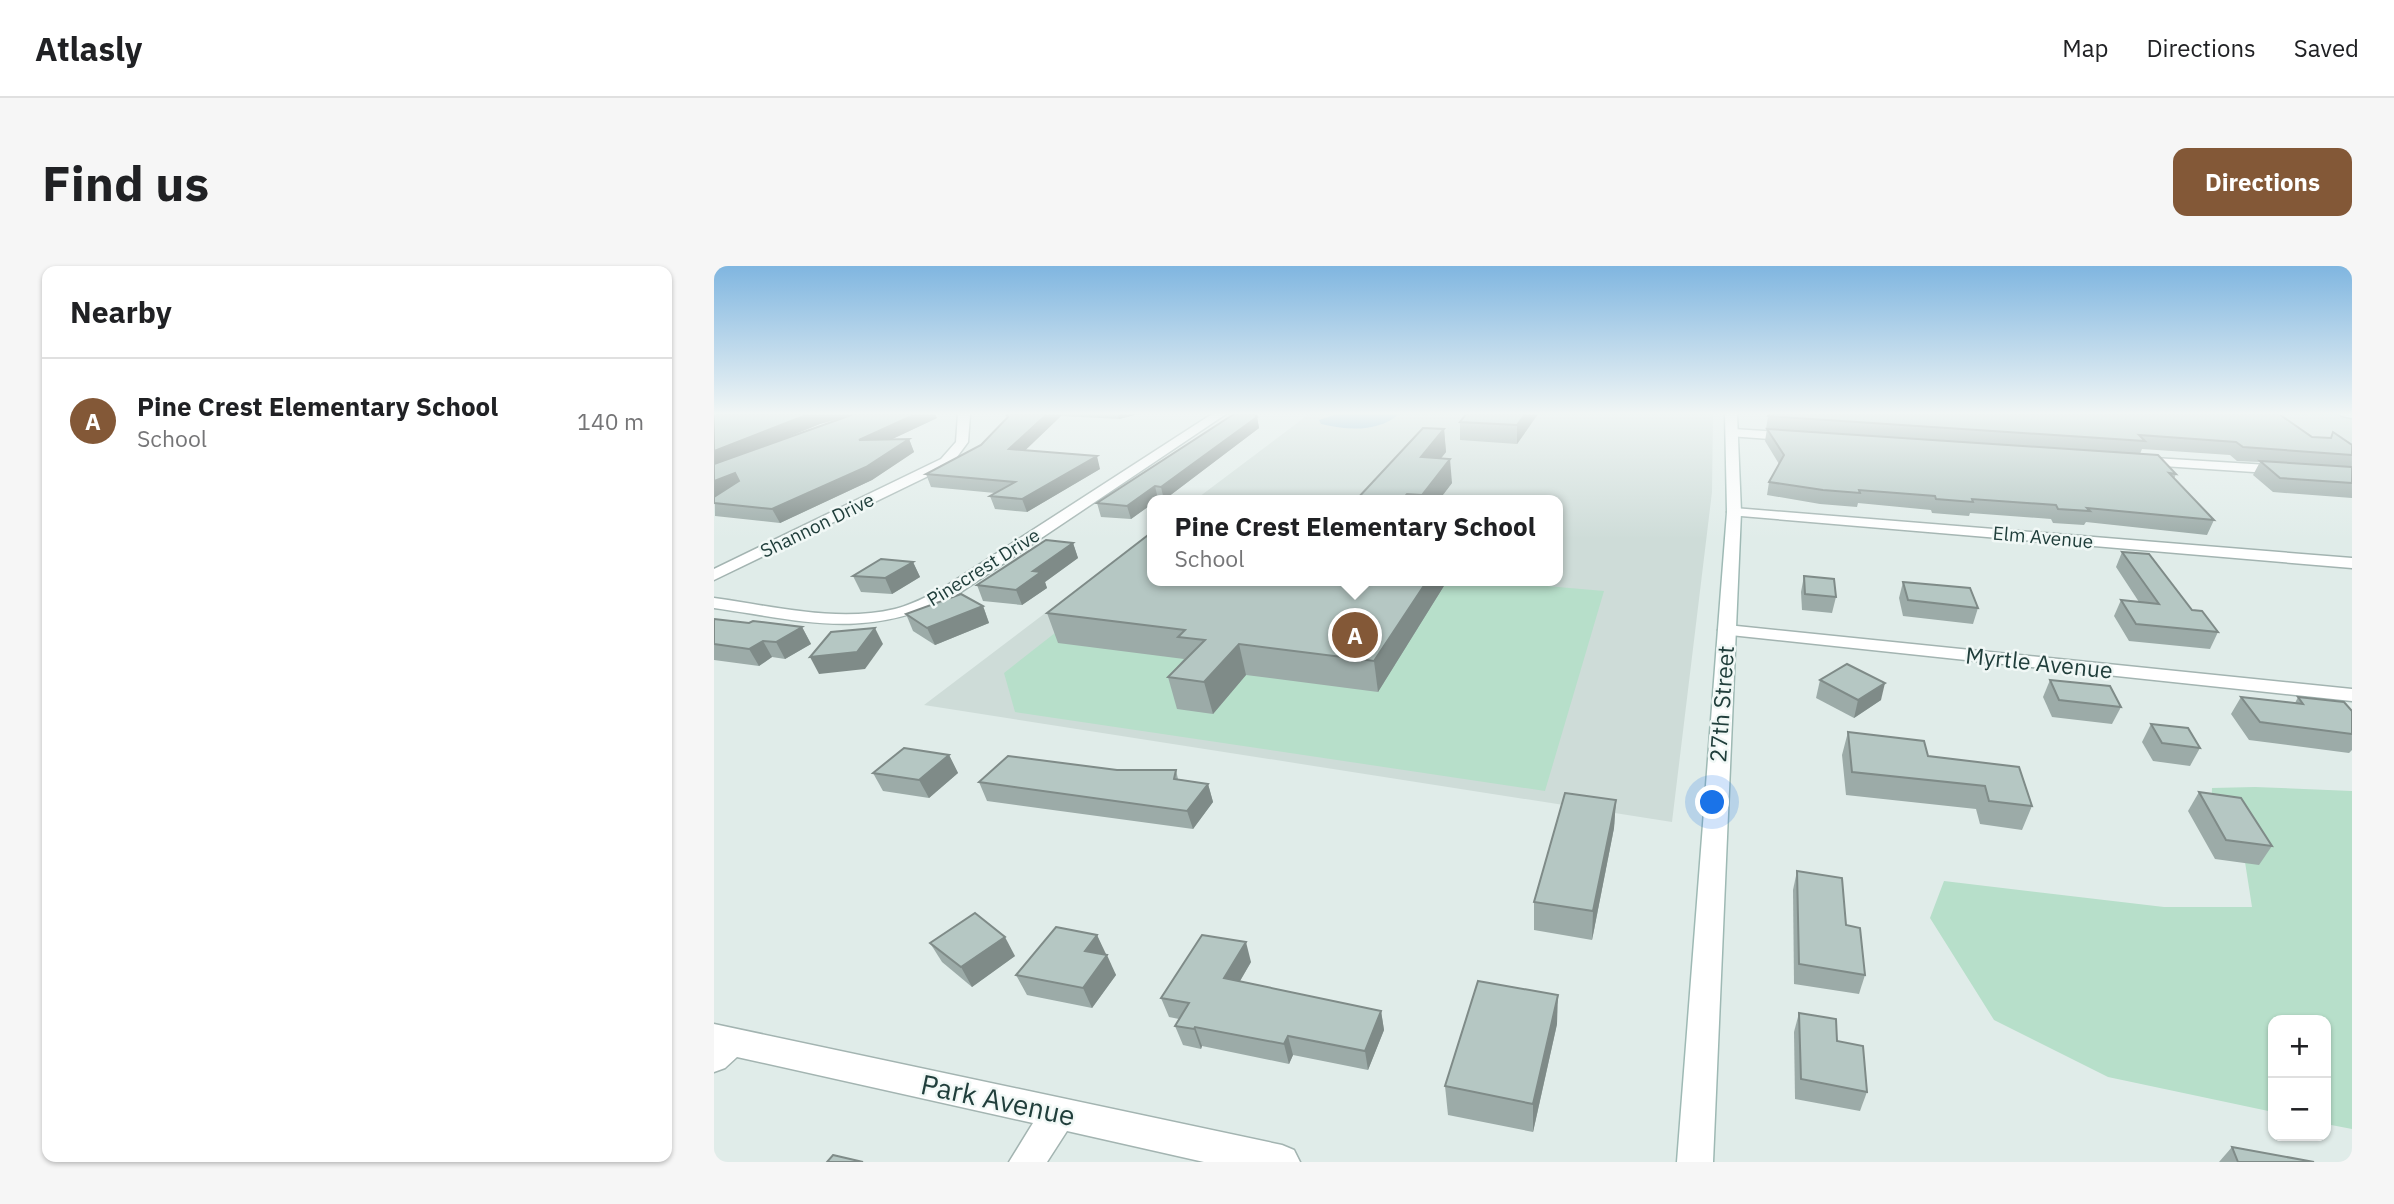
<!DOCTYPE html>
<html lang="en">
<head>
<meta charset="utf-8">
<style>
	body { margin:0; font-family:"IBM Plex Sans",sans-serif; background:#f6f6f6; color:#202124 }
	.controls { position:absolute; right:21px; bottom:21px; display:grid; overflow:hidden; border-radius:14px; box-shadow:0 2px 5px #0004 }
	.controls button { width:63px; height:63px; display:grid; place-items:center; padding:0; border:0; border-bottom:2px solid #e0e0e0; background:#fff; color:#202124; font:35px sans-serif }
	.you { position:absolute; left:999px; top:537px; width:24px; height:24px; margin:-18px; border:5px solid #fff; border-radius:50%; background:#1a73e8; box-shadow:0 0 0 10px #1a73e833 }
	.badge { display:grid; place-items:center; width:46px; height:46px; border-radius:50%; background:#835837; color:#fff; font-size:23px; font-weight:700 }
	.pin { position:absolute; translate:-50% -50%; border:4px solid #fff; box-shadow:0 2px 7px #0006 }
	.popup { position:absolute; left:433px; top:229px; width:416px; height:91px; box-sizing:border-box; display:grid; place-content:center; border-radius:14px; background:#fff; filter:drop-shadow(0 2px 5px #0005); font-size:23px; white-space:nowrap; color:#757577 }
	.popup b { font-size:26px; color:#202124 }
	.popup::after { content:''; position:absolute; left:50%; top:100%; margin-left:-14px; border:14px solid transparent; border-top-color:#fff }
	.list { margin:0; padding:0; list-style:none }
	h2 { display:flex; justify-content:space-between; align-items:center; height:91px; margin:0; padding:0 28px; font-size:30px }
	h2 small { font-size:23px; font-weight:400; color:#757577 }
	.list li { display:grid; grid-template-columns:46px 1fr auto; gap:21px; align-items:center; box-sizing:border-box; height:126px; padding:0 28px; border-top:2px solid #e0e0e0 }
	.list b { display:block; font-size:26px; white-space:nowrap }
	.list p { margin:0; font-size:23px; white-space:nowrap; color:#757577 }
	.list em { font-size:23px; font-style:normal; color:#757577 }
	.map { position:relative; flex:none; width:1638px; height:896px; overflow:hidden; border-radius:14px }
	header { display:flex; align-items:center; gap:42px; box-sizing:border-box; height:98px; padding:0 35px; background:#fff; border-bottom:2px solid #e0e0e0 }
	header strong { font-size:33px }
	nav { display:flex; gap:38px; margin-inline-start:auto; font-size:24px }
	.intro { display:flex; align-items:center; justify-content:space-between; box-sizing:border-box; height:168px; padding:0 42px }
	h1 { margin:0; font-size:49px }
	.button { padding:18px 32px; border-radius:14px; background:#835837; color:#fff; font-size:24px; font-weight:700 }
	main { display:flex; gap:42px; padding:0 42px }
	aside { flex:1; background:#fff; border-radius:14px; box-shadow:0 2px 5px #0004 }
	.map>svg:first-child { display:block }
	.built { fill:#cedcd8 }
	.green { fill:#b7dfca }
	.water { fill:#84b9d5 }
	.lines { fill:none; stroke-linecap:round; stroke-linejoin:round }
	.street-casing { stroke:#a3b4b1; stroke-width:3 }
	.secondary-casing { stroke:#9eb9b4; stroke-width:3 }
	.street { fill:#fff; fill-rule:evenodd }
	.secondary { fill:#fff; fill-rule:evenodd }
	.wall { fill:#9caba8; fill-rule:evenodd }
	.shaded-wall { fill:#7f8b88 }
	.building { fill:#b5c7c3; stroke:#7f8b88; stroke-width:2 }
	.labels { text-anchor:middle; stroke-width:5; stroke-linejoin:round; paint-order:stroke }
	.far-street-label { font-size:19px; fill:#203e3b; stroke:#f1f8f6 }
	.street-label { font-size:23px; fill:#203e3b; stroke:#f1f8f6 }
	.near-street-label { font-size:28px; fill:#203e3b; stroke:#f1f8f6 }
</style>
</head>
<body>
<header>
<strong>Atlasly</strong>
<nav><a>Map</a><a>Directions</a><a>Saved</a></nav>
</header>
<div class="intro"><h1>Find us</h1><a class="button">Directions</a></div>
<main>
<aside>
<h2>Nearby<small></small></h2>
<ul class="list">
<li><span class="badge">A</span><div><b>Pine Crest Elementary School</b><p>School</p></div><em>140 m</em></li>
</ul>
</aside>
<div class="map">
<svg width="1638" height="896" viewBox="0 0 1638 896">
	<rect width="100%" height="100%" fill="#e0ece9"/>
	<g class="built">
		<path d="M595,148H999L998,226L958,556L210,439L438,266V315H844V234H481Z"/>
		<path d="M1390,148H1623L1638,151V178L1406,164Z"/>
	</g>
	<g class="green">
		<path d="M438,291V315H774L890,325L831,525L301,446L290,407Z"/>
		<path d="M1541,521L1638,525V863L1612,858V754H1559V846L1394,811L1280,754L1216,652L1230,615L1450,641H1538L1531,596L1497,548L1498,522Z"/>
	</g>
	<path class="water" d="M623,148H685C663,167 633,164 607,158L605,154Z"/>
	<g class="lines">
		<defs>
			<g id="street">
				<path d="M244,148H256L254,176L237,199L0,314V303L227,193L242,176Z"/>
				<path d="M498,148H512L238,332C149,374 92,355 0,342V332C59,340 123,357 181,343C197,339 212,331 226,324Z"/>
				<path d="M1019,163L1081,167L1087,171L1081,175L1015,170V164Z"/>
				<path d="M1424,191L1570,200L1577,204L1570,208L1419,198V192Z"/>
				<path d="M1020,242L1638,292V302L1015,249L1013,246Z"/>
				<path d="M1013,359L1638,423V435L1007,368L1004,364Z"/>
				<path d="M0,758L568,879L580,884L586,896H490L353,865L333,896H295L319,857L23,791L11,802L0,806Z"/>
			</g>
			<g id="secondary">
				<path d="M1011,148H1023L1027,246L999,896H963L1013,246Z"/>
				<path d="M1626,148H1638V152L1628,150Z"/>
			</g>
		</defs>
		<use href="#street" class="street-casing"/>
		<use href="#secondary" class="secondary-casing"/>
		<use href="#street" class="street"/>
		<use href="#secondary" class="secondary"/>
	</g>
	<g class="wall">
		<path d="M0,148L223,152L178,173H195L200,186L158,214L66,257L1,250ZM131,151L59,177L106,158Z"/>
		<path d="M292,148H425L405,153L347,150L311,184L386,203L313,246L281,243L276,230L281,227L217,221L212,208L267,179L294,151Z"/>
		<path d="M752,148H824L803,178L746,174V156Z"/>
		<path d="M1054,150L1598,171L1638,179V232L1559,226L1539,209L1546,196L1523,195L1516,189L1428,183L1426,188L1462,208L1460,213L1500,254L1493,269L1372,256L1370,259L1339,257L1337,253L1256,247L1255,250L1218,247L1217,244L1144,237L1143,241L1106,238L1053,229L1055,216L1065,198L1051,175L1053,163L1329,181L1052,163Z"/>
		<path d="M543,151L545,162L450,234H438V238L417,253L387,251L383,237Z"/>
		<path d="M730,163L732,186L727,192L738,217L725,234H642Z"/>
		<path d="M359,277L364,292L331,316L333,322L308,339L269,335L263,319Z"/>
		<path d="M1408,286L1504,366L1496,383L1415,375L1400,350L1407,334L1425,336L1402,301Z"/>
		<path d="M199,296L206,311L178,328L147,326L139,310Z"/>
		<path d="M1090,310L1122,331L1118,347L1088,344L1087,326Z"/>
		<path d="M438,315H608L606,317L625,319L629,315H733L664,426L532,409L499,448L463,443L454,411L470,393L344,377L333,347Z"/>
		<path d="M1189,316L1264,342L1259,358L1189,350L1185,332Z"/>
		<path d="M269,340L275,357L221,379L199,365L192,348Z"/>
		<path d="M0,353L35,357L88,361L97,378L71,393L58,391L45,400L0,394Z"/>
		<path d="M1106,414L1167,434L1140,452L1102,432Z"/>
		<path d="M1336,414L1407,441L1398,458L1338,451L1329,431Z"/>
		<path d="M1527,431L1581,437L1584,431L1638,445V484L1635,487L1535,474L1517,448Z"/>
		<path d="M1437,458L1486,482L1476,500L1439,495L1428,476Z"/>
		<path d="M1134,466L1214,490L1318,540L1308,564L1266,558L1262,543L1132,529L1128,489Z"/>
		<path d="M235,489L244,507L215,532L169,525L159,507Z"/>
		<path d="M403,504H462L464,513L494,518L499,536L479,563L273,535L265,516Z"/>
		<path d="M1485,526L1558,580L1545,599L1501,593L1474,545Z"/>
		<path d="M902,534L900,562L878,674L820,664V636Z"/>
		<path d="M1083,605L1132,659L1151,709L1145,728L1080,718L1079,624Z"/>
		<path d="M383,669L391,689L402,709L378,742L313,729L302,709Z"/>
		<path d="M216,677L301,690L258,721L228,696Z"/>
		<path d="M537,696L526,715L667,745L670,764L654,804L579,789L575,798L488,780L487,783L469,779L461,760L465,753L455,751L447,732Z"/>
		<path d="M1085,747L1123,775L1153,826L1146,845L1081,833L1080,766Z"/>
		<path d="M843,758L819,866L734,849L731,820Z"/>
		<path d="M1518,881L1600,896H1505Z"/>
	</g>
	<g class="shaded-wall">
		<path d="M95,148H142L106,158L0,201V185Z"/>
		<path d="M202,148H221L223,152L151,186L145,174Z"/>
		<path d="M333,148H346L347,150L299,196L295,183Z"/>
		<path d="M404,148H425L405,153Z"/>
		<path d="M811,148H824L803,178V159Z"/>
		<path d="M543,151L545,162L450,234L447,221Z"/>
		<path d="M730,163L732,186L709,215L707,191Z"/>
		<path d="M195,173L200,186L158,214L66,257L58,243Z"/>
		<path d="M383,190L386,203L313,246L308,233Z"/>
		<path d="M736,193L738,217L725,234H708V229Z"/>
		<path d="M21,207L28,220L0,232V215Z"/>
		<path d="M441,220L444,233L438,234V238L417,253L413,240Z"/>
		<path d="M359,277L364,292L331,316L333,322L308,339L302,324L319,305Z"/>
		<path d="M199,296L206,311L178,328L171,312Z"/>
		<path d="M578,315H608L583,343Z"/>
		<path d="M713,315H733L664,426L660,395Z"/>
		<path d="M269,340L275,357L221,379L213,362Z"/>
		<path d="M88,361L97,378L71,393L62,376Z"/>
		<path d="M161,362L169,378L151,403L105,408L96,391Z"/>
		<path d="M49,375L58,391L45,400L35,383Z"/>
		<path d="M525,378L532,409L499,448L490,416Z"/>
		<path d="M1171,417L1167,434L1140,452L1144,434Z"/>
		<path d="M235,489L244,507L215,532L205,514Z"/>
		<path d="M494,518L499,536L479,563L473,545Z"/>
		<path d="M902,534L900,562L878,674L879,645Z"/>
		<path d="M383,669L392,688L380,704L371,685Z"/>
		<path d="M291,671L301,690L258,721L247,701Z"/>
		<path d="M532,676L537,696L516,732L510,712Z"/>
		<path d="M393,689L402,709L378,742L369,722Z"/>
		<path d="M844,729L843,758L819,866V838Z"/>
		<path d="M667,745L670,764L654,804L651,785Z"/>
		<path d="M481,761L488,780L487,783L480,763Z"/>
		<path d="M574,770L579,789L575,798L570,778Z"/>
	</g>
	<g class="building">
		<path d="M0,148H95L0,185Z"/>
		<path d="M140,148H202L145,174L195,173L152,201L58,243L0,237V231L25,215L21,207L0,215V198Z"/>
		<path d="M292,148H333L295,183L383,190L308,233L276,230L301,216L212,208L267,179L294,151Z"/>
		<path d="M520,148H541L543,151L447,221L441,220L413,240L383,237Z"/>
		<path d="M752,148H811L803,159L746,156Z"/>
		<path d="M1055,148H1565L1598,171L1617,172L1619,166L1638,179V189L1529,181L1522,176L1425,169L1431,175L1054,150Z"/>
		<path d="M709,162L730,163L707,191L736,193L708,229L693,228L688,234H642Z"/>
		<path d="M1053,163L1444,189L1462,208L1455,207L1500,254L1373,242L1376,245L1344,243L1342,239L1258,233L1259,236L1222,233L1221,230L1145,224L1146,227L1109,224L1055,216L1070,189Z"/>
		<path d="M1546,195L1638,201V217L1566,212Z"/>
		<path d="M438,266V315H583L625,319L629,315H713L660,395L525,378L490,416L454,411L491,374L464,371L471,364L333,347Z"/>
		<path d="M332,274L359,277L319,305L327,306L302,324L263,319Z"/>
		<path d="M1408,286L1435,288L1478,344L1488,345L1504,366L1422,358L1407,334L1445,338Z"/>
		<path d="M167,293L199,296L171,312L139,310Z"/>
		<path d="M1090,310L1120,313L1122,331L1091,328Z"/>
		<path d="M1189,316L1256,322L1264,342L1194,334Z"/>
		<path d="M247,328L269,340L213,362L192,348Z"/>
		<path d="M0,353L35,357L39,355L88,361L62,376L49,375L35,383L0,378Z"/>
		<path d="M161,362L143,386L96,391L117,366Z"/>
		<path d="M1133,398L1171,417L1144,434L1106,414Z"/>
		<path d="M1336,414L1396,420L1407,441L1345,434Z"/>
		<path d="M1527,431L1589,438L1584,431L1630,436L1638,445V468L1546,456Z"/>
		<path d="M1437,458L1474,462L1486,482L1448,477Z"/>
		<path d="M1134,466L1210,475L1214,490L1305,501L1318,540L1275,535L1271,520L1138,506Z"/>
		<path d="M190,482L235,489L205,514L159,507Z"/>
		<path d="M294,490L403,504H462L460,513L494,518L473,545L265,516Z"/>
		<path d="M1485,526L1527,532L1558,580L1512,574Z"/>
		<path d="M851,527L902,534L879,645L820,636Z"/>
		<path d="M1083,605L1128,612L1132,659L1146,662L1151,709L1085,698Z"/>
		<path d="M261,647L291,671L247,701L216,677Z"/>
		<path d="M342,661L383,669L371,685L393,689L369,722L302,709Z"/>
		<path d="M488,669L532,676L510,712L667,745L651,785L574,770L570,778L481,761L480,763L461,760L475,737L447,732Z"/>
		<path d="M764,715L844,729L819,838L731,820Z"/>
		<path d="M1085,747L1122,753L1123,775L1149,780L1153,826L1087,813Z"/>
		<path d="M1518,881L1600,896H1524Z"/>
		<path d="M119,889L149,896H113Z"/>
	</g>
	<linearGradient id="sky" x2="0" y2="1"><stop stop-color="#80b6e0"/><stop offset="0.54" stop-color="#f1f6f5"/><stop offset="1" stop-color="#f1f6f5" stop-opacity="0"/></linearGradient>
	<rect width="1638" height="273" fill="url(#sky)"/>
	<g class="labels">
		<g class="far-street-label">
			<text transform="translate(103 259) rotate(-26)" y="7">Shannon Drive</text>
			<text transform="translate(1329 271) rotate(5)" y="7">Elm Avenue</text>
			<text transform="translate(269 301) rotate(-32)" y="7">Pinecrest Drive</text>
		</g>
		<g class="street-label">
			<text transform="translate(1325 397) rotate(6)" y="8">Myrtle Avenue</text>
			<text transform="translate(1008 438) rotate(-86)" y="8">27th Street</text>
		</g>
		<g class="near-street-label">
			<text transform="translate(284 834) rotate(12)" y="10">Park Avenue</text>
		</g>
	</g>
</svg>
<div class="controls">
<button>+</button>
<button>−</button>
</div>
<div class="you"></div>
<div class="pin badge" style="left:641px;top:369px">A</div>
<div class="popup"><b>Pine Crest Elementary School</b>School</div>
</div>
</main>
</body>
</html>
